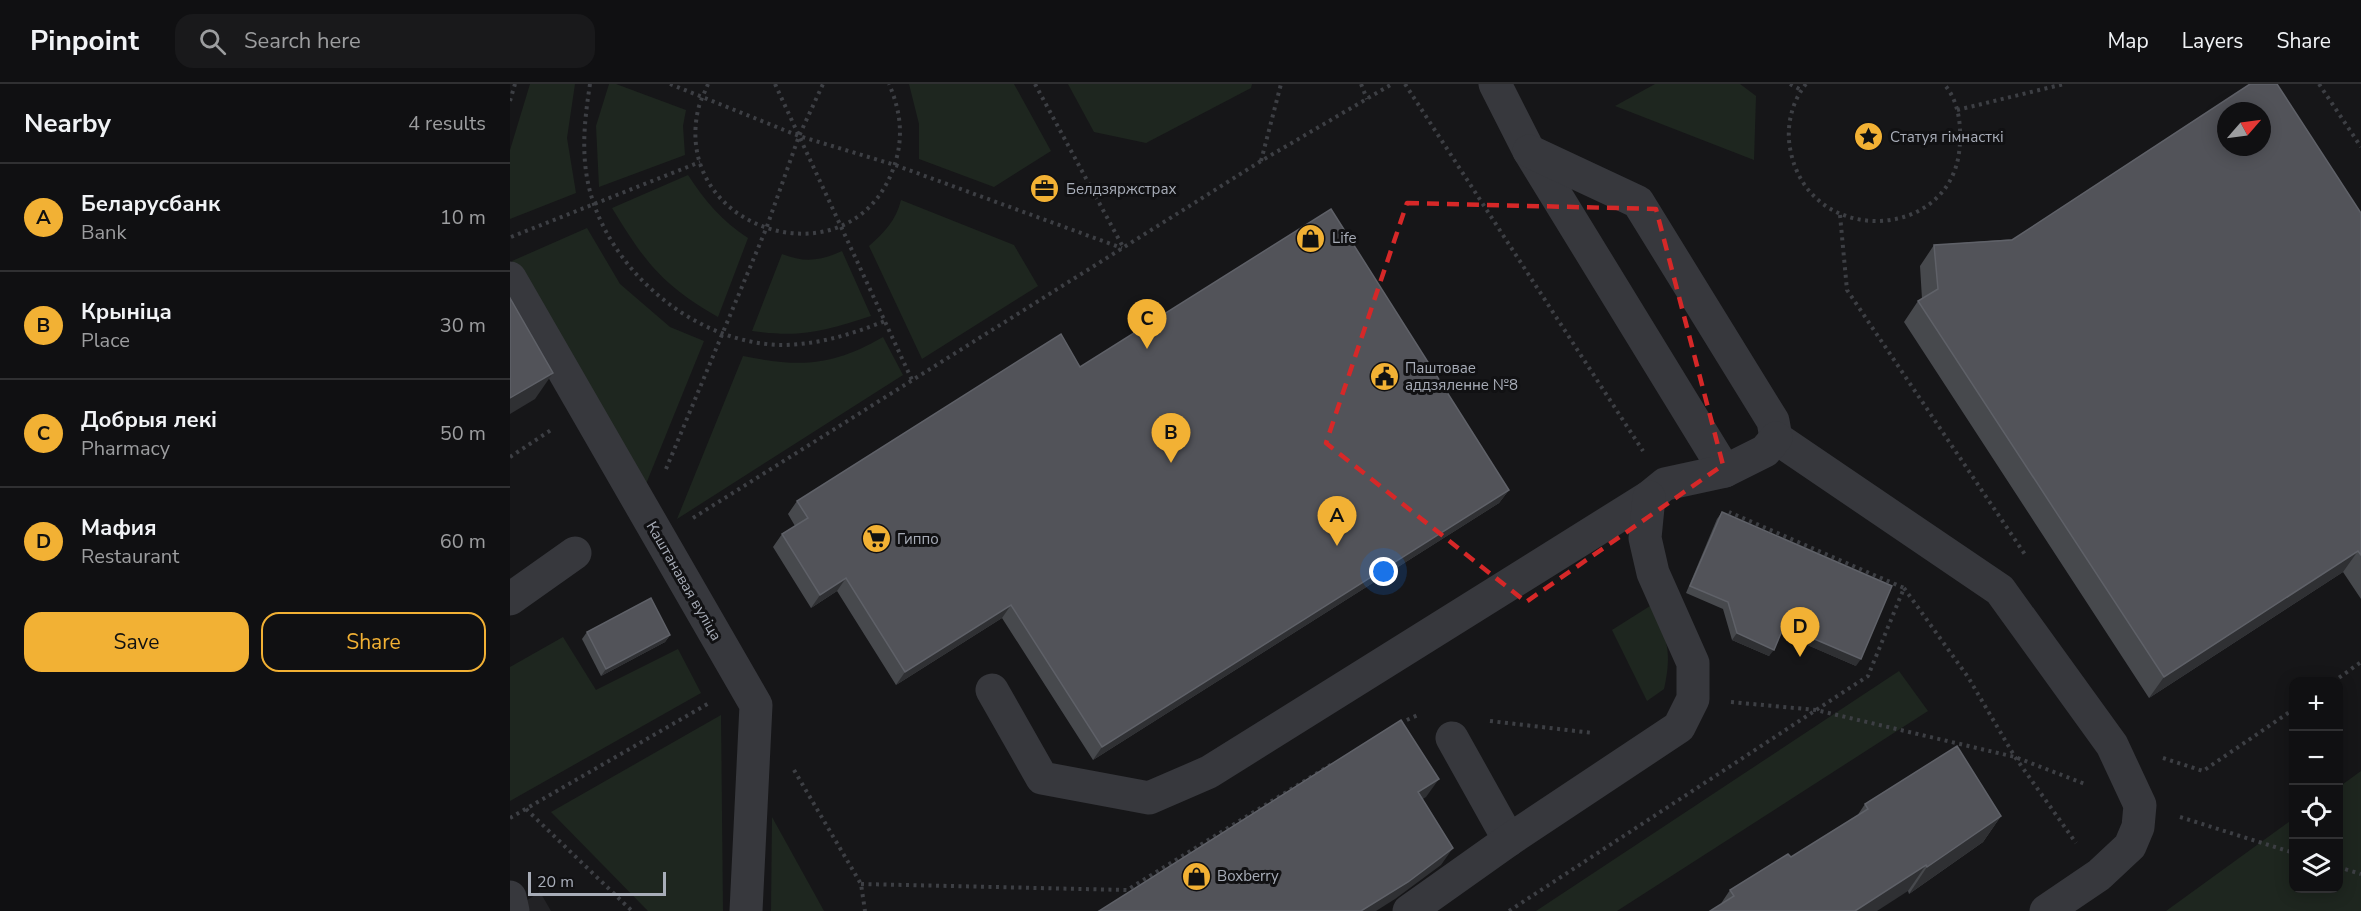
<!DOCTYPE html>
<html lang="en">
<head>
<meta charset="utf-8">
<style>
	body { margin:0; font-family:"Nunito Sans",sans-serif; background:#19191b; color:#f1f3f6 }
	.controls { position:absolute; right:18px; bottom:18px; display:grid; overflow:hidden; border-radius:12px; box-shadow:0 3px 15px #0003 }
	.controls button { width:54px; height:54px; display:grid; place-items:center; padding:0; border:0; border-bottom:2px solid #303032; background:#101012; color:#f1f3f6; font:30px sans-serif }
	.compass { position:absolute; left:1707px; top:18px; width:54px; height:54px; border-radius:50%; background:#101012; box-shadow:0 3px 15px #0003; rotate:62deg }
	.scale { position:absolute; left:18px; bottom:15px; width:138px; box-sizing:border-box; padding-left:6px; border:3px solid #a8adb8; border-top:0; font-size:16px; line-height:21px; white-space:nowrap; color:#a8adb8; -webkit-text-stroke:4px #111113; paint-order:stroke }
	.you { position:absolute; left:874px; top:488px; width:21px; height:21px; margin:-15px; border:4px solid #fff; border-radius:50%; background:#1a73e8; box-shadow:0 0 0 9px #1a73e833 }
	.badge { display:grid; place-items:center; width:39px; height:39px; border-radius:50%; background:#f2b134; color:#111; font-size:20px; font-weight:700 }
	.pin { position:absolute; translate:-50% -50px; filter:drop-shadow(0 2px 3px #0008) }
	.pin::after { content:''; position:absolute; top:32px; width:21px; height:18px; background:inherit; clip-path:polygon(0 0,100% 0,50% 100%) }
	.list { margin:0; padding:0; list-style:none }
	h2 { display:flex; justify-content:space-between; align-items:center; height:78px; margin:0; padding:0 24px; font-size:26px }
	h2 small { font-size:20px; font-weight:400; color:#9c9d9f }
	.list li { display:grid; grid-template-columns:39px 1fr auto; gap:18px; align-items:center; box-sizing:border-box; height:108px; padding:0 24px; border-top:2px solid #303032 }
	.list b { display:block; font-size:22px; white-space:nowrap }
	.list p { margin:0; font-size:20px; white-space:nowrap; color:#9c9d9f }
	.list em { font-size:20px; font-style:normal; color:#9c9d9f }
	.actions { display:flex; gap:12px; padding:18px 24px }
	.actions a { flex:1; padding:14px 0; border:2px solid #f2b134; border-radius:18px; text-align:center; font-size:21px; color:#f2b134 }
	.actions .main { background:#f2b134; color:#111 }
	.icon { flex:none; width:33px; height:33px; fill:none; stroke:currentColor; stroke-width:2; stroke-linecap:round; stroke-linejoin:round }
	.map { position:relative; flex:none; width:1851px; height:827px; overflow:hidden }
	header { display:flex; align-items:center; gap:36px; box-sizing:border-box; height:84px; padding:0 30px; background:#101012; border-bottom:2px solid #303032 }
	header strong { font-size:28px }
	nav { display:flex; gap:33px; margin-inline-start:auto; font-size:21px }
	.search { width:420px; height:54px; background:#19191b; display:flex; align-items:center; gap:15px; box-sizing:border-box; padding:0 21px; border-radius:18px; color:#9c9d9f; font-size:22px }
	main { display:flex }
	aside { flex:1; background:#101012 }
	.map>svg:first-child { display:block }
	.built { fill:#222225 }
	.green { fill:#1e261f }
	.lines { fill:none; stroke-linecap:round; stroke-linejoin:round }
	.path { stroke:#3d3f44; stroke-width:4; stroke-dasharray:3 4.5; stroke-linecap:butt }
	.minor { stroke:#37383d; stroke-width:33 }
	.wall { fill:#47494d }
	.shaded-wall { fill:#2f3033 }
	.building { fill:#525359; stroke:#5f6168; stroke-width:1.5; fill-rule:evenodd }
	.marked { fill:none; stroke:#d62828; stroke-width:4.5; stroke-dasharray:12 8; stroke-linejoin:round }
	.labels { text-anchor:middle; stroke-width:6; stroke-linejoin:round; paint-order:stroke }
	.poi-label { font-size:15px; fill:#a8adb8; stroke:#111113; text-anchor:start }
	.street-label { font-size:15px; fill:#a8adb8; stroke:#111113 }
</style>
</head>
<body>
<header>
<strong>Pinpoint</strong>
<div class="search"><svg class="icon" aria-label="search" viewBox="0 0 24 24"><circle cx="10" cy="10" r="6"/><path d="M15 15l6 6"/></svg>Search here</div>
<nav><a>Map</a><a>Layers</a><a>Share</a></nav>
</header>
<main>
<aside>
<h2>Nearby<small>4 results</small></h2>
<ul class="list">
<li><span class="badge">A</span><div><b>Беларусбанк</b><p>Bank</p></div><em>10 m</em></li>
<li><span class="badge">B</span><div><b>Крыніца</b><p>Place</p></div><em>30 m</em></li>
<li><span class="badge">C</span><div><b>Добрыя лекі</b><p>Pharmacy</p></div><em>50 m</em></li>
<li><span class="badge">D</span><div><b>Мафия</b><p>Restaurant</p></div><em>60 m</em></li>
</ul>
<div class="actions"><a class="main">Save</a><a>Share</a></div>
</aside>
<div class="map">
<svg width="1851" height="827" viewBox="0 0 1851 827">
	<rect width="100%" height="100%" fill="#161618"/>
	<path class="built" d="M30,808L41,827H0Z"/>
	<g class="green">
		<path d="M20,0H65L57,54L66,109L0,135V66Z"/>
		<path d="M99,0H106L176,26L173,42L175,71L89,103L86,42Z"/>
		<path d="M399,0H504L541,67L484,103L409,75V40Z"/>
		<path d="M558,0H742L741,4L636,59L584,48Z"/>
		<path d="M1145,0H1230L1246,12L1244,76L1105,22Z"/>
		<path d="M178,91C195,117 212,137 238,154L208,233C152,201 135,178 102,124Z"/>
		<path d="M391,116L504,161L528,202L412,275L359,162C375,148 386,136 391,116Z"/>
		<path d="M77,144L110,200L160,243L194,257L136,400L2,177Z"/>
		<path d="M332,167L361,232C314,247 292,254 242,247L272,170C295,179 310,177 332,167Z"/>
		<path d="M373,253L393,291L167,435L233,272C290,283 321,283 373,253Z"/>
		<path d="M1140,522C1158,553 1162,569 1154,605L1137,617L1102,546Z"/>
		<path d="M53,553L86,606L168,565L191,609L0,717V583Z"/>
		<path d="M1389,587L1418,627L1107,827H1026Z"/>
		<path d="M211,631L213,827H138L41,728Z"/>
		<path d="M1851,687V827H1656L1783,735L1784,804H1828L1829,703Z"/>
		<path d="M262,733L314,827H261Z"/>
	</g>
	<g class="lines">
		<g class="path">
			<path d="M80,0C75,33 71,65 78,99C96,185 185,261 274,261C311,260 342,250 375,237"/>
			<path d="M160,0L289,52L385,81L612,164"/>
			<path d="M198,0C195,8 190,17 188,26C162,146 337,201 382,88C394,58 392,30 379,0"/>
			<path d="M265,0L402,296"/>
			<path d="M525,0L613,163"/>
			<path d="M851,0L857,15"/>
			<path d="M895,0L1133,367"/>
			<path d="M1280,0L1291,6"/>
			<path d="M1296,0C1282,17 1276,42 1280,64C1297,163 1437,158 1449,69C1452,46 1450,18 1434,0"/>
			<path d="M1809,0L1851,63"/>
			<path d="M0,17L5,0"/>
			<path d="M1447,26L1554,0"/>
			<path d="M751,77L771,0"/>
			<path d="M1330,131L1337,206L1516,472"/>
			<path d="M1,153L190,78"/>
			<path d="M0,373L41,346"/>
			<path d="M156,385L256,145L289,52L313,0"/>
			<path d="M183,434L751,77L882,0"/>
			<path d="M1394,504L1458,593L1505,673L1566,759"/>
			<path d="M1823,598L1851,578"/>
			<path d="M1221,618L1306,626L1505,673L1575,700"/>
			<path d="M980,637L1083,649"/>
			<path d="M890,639L908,631"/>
			<path d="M1653,674L1693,687L1784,625"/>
			<path d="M284,686L351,800L355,827"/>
			<path d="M16,725L122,827"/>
			<path d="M1670,733L1784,769"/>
			<path d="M0,734L199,619"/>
			<path d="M1828,783L1851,790"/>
			<path d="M351,800L617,806L822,680"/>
			<path d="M999,827L1358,592L1394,504L1219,428"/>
		</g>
		<g class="minor">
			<path d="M985,0L1019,67L1215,387"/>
			<path d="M1019,67L1128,118L1263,337L1266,354L1490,506L1602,661L1630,721L1628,743L1620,762L1589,791L1536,827"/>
			<path d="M0,194L246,621L236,827"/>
			<path d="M0,515L65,469"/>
			<path d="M482,606L532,694L639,714L699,688L1139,413L1155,400L1215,387L1255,367L1266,354"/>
			<path d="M942,654L999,756"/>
			<path d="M0,813L3,827"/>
			<path d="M899,827L999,756L1169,643L1183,615V579L1143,489L1135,454L1139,413"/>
		</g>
	</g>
	<g class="wall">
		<path d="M1851,129V515L1833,488L1639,614L1394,238L1408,217L1412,215L1410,182L1424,161Z"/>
		<path d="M570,283L999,406L989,419L583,676L492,534L386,601L327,507L301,524L263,463L272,450L285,442L278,430L287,417Z"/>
		<path d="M1212,428L1346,582L1270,549L1259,572L1222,556L1213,525L1176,509L1207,435Z"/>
		<path d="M77,548L160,551L155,558L91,592L72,555Z"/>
		<path d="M1355,720L1491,732L1473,758L1399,810L1398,807L1210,821L1220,806L1281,773L1347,732Z"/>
	</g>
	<g class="shaded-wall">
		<path d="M43,289L25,315L0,330V314Z"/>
		<path d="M999,406L989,419L583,676L592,663Z"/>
		<path d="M1848,467L1833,488L1639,614L1654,593Z"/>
		<path d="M336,494L327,507L301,524L310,511Z"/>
		<path d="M501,521L492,534L386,601L395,588Z"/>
		<path d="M1274,542L1351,575L1346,582L1269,549Z"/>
		<path d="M1227,549L1264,566L1259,572L1222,556Z"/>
		<path d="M160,551L155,558L91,592L96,585Z"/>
		<path d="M929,695L916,713L896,726L908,708Z"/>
		<path d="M1491,732L1473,758L1399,810L1417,783Z"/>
		<path d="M943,764L931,781L885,815L866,827H851Z"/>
		<path d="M1416,781L1398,807L1367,827H1345Z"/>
	</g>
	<g class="building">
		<path d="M1740,0H1767L1851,129V471L1848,467L1654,593L1408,217L1428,205L1424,161L1502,156ZM1716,27H1752V63H1716Z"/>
		<path d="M821,125L999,406L592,663L501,521L395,588L336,494L310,511L272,450L298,434L287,417L551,250L570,283Z"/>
		<path d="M0,214L43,289L0,314Z"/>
		<path d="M1212,428L1382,502L1351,575L1274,542L1264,566L1227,549L1218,518L1180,502Z"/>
		<path d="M141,514L160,551L96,585L77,548Z"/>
		<path d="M891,636L929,695L908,708L943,764L898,798L851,827H589Z"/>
		<path d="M1447,662L1491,732L1417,783L1416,781L1345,827H1200L1224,812L1220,806L1278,770L1281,773L1358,725L1355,720Z"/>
	</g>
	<path class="marked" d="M897,119L1146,125L1213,381L1016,518L816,359Z"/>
	<defs>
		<symbol id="sight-disc" viewBox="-11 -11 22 22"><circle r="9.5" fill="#f2b134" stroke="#111113"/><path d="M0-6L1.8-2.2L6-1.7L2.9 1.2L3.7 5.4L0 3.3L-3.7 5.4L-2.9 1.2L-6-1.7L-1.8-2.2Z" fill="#111"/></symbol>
		<symbol id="office-disc" viewBox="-11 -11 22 22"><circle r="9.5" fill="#f2b134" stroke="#111113"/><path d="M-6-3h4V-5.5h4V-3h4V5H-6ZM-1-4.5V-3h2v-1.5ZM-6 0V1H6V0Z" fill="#111"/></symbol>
		<symbol id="shop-disc" viewBox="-11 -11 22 22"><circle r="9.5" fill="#f2b134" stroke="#111113"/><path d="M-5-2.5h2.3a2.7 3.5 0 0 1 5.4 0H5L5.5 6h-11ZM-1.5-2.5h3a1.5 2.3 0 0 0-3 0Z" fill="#111"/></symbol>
		<symbol id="civic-disc" viewBox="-11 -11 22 22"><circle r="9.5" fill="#f2b134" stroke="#111113"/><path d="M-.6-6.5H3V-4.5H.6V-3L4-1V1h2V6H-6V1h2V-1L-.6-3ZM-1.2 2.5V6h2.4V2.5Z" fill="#111"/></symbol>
		<symbol id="supermarket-disc" viewBox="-11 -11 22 22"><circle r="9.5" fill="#f2b134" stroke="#111113"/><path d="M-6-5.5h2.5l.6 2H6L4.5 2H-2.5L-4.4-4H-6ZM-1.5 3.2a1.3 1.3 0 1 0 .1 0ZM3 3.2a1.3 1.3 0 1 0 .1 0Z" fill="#111"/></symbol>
	</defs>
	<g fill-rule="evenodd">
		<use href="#sight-disc" x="1342" y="36" width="33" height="33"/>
		<use href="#office-disc" x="518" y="88" width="33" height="33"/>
		<use href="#shop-disc" x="784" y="138" width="33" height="33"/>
		<use href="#civic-disc" x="858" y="276" width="33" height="33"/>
		<use href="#supermarket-disc" x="350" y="438" width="33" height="33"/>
		<use href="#shop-disc" x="670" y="776" width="33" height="33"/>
	</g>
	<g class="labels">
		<g class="poi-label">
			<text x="1380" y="58">Статуя гімнасткі</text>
			<text x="556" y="110">Белдзяржстрах</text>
			<text x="822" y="159">Life</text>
			<text x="895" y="289">Паштовае<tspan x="895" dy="17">аддзяленне №8</tspan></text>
			<text x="387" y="460">Гиппо</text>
			<text x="707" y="797">Boxberry</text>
		</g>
		<g class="street-label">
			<text transform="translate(174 497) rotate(60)" y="5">Каштанавая вуліца</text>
		</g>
	</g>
</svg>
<div class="controls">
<button>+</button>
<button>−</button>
<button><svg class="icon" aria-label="locate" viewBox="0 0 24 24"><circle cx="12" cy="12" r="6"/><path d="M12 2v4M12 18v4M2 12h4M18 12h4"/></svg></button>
<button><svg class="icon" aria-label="layers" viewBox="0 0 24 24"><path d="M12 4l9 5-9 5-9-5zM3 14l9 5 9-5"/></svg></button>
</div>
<svg class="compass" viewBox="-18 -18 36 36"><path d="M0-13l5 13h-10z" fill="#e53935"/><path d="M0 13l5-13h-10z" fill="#9c9d9f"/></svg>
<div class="scale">20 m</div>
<div class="you"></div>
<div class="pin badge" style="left:827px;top:462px">A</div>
<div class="pin badge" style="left:661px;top:379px">B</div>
<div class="pin badge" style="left:637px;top:265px">C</div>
<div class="pin badge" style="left:1290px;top:573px">D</div>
</div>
</main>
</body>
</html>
